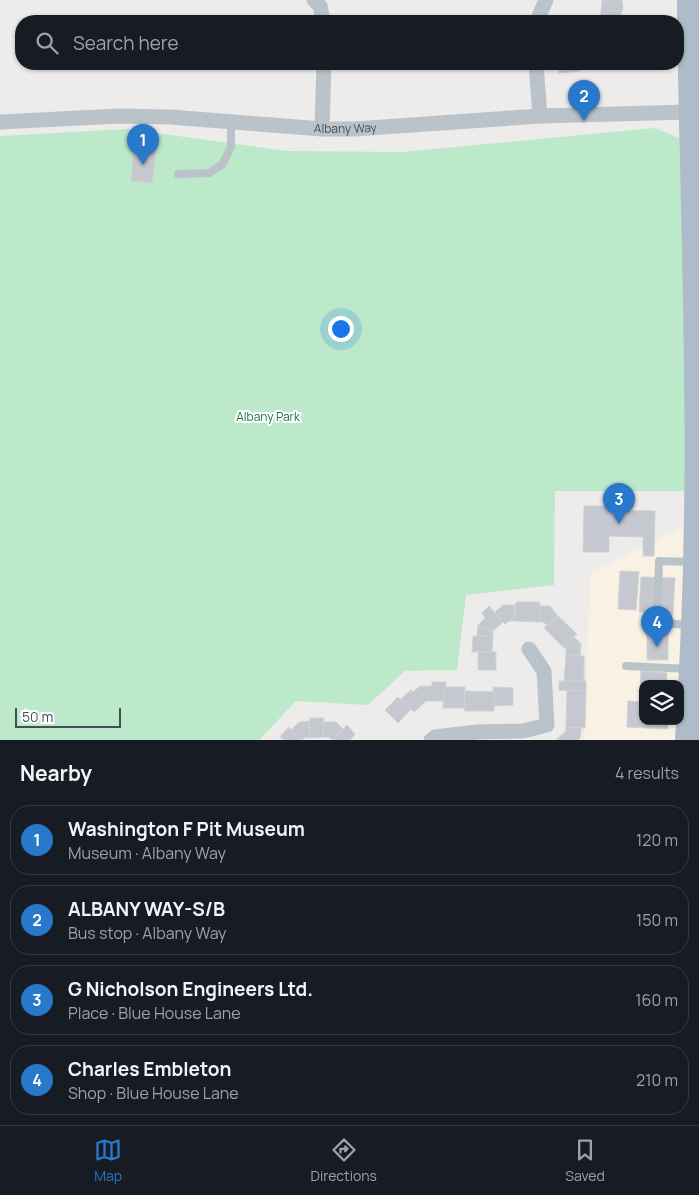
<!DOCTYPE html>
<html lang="en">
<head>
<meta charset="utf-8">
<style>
	body { margin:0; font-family:Manrope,sans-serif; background:#20242c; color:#f1f3f6 }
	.controls { position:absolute; right:15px; bottom:15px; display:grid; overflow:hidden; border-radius:10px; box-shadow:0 1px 4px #0004 }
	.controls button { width:45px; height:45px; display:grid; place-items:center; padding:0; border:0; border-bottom:1px solid #363941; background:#171b24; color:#f1f3f6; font:25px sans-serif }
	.scale { position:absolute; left:15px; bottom:12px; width:106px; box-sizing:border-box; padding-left:5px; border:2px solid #454f56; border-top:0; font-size:14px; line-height:18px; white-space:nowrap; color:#454f56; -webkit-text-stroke:4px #fff; paint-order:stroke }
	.you { position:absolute; left:340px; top:328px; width:18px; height:18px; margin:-12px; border:4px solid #fff; border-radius:50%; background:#1a73e8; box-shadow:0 0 0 8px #1a73e833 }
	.badge { display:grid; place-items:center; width:32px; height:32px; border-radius:50%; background:#2879cb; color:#fff; font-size:16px; font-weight:700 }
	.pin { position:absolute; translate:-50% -41px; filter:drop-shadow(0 1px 2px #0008) }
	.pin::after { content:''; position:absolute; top:26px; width:18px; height:15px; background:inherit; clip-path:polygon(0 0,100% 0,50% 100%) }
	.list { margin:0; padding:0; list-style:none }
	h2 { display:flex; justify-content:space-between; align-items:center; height:65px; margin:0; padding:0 20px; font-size:21px }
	h2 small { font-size:16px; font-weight:400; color:#9ea1a6 }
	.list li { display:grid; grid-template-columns:32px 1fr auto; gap:15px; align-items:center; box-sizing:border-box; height:70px; margin:0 10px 10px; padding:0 10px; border:1px solid #363941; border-radius:20px }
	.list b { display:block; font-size:19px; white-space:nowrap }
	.list p { margin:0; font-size:16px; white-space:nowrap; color:#9ea1a6 }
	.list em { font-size:16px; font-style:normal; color:#9ea1a6 }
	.icon { flex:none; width:28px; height:28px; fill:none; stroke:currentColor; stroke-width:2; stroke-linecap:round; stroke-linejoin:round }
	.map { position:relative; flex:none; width:699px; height:740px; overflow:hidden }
	.search { position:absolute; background:#171b24; box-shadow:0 1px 4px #0004; left:15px; right:15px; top:15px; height:55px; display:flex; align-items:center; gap:12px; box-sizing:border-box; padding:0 18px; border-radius:20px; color:#9ea1a6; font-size:19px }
	.sheet { height:385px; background:#171b24 }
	nav { display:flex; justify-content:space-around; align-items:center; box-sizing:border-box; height:70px; border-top:1px solid #363941; background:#171b24; font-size:14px; color:#9ea1a6 }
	nav a { display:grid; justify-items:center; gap:2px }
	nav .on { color:#2879cb }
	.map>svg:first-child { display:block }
	.commercial { fill:#f9f1e4; fill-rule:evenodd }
	.green { fill:#bce9ca }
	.building { fill:#c5c8ce; stroke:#cfd2d6 }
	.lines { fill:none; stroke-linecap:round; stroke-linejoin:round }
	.service { stroke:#bac3ca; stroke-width:8 }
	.minor { stroke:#bac3ca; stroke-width:15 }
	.primary { stroke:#adbcc8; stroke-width:24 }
	.labels { text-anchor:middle; stroke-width:4; stroke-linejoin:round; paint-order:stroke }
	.street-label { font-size:12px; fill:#454f56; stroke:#fff }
	.park-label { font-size:12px; fill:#1e7042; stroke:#fff }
</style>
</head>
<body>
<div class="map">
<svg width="699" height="740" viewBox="0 0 699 740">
	<rect width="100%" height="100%" fill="#eeebeb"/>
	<path class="commercial" d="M699,519V740H584L590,574ZM643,684H680V721H643Z"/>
	<path class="green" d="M655,128L679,138L690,491H555L554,585L466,595L457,670L405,671L368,705L296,701L259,740H0V136L127,129L287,151L403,152Z"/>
	<g class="building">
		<path d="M602,0H622L623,8L619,21H597L601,13Z"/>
		<path d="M558,64H592L580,71L559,73Z"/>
		<path d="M134,148L156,151L152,183L131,181Z"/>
		<path d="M584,506H609L611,510L655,511L654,556H643V537L609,536V552H583Z"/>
		<path d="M620,571L639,572L636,610L618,609Z"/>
		<path d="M641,577L675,578L673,614L639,612Z"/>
		<path d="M516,602H540L539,622L514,621Z"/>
		<path d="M503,605H515L514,621H509L505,624L495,612Z"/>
		<path d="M489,606L503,622L493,631L478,625L485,618L482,613Z"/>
		<path d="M540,606H550L558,616L547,626L544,622H539Z"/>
		<path d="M558,616L577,634L562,646L544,628Z"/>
		<path d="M478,625L493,631V636H477Z"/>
		<rect x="647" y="634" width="21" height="26"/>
		<path d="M473,636H493L492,652H472Z"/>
		<path d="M574,637L581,644L580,656H566V649L562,646Z"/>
		<rect x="478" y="652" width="18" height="18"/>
		<path d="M566,656H584V681H564Z"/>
		<path d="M641,671L667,673L666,684H643V697L640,696Z"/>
		<path d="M559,681H586V691L559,690Z"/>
		<path d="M432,682H446L444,701H426L414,712L401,699L411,690L413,692L420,686H432Z"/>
		<path d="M445,687H465L464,708H443Z"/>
		<path d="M493,687L513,688V705L494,706Z"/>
		<path d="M567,690L586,691L585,728L566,727Z"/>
		<path d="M465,691L495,692L494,711H464Z"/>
		<path d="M398,697L411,709L398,723L385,710Z"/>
		<path d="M628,701L643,702V721H668V729L627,727Z"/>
		<path d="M310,718H324L323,737L309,738Z"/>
		<path d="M310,721L309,738L306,737L301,740L291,730L299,722Z"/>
		<path d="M324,722H336L343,729L333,740L329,737H323Z"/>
		<path d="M347,725L355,734L353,737L350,740H333Z"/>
		<path d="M289,727L291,730L301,740H284L280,737Z"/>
		<path d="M566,727L581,728L580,738L578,740H556L566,731Z"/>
	</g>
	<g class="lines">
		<g class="service">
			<path d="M178,174L209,173L222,165L231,147V123"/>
			<path d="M691,625L657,623L659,561L693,562"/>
			<path d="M626,666L689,669"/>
		</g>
		<g class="minor">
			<path d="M314,0L320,6L323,21"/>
			<path d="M537,21L546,0"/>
			<path d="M536,64L540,116"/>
			<path id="s1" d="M0,122L119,116L170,117L322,129H355L540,116L690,112"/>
			<path d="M322,129L324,64"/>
			<path d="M431,740L435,737L477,732L523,731L547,725L544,671L529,649"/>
		</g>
		<path class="primary" d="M687,740C695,618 698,496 696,374C695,249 690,125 689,0"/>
	</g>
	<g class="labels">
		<g class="street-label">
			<text dy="4" stroke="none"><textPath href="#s1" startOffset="346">Albany Way</textPath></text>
		</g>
		<g class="park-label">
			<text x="268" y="421">Albany Park</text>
		</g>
	</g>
</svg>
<div class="controls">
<button><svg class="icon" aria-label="layers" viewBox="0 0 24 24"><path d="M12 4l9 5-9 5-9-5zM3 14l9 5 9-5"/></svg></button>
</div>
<div class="scale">50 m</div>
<div class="you"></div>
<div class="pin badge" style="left:143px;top:165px">1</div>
<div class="pin badge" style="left:584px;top:121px">2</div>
<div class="pin badge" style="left:619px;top:524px">3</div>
<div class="pin badge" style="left:657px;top:647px">4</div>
<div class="search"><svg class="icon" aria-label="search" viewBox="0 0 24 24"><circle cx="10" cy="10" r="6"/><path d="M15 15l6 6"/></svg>Search here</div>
</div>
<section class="sheet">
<h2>Nearby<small>4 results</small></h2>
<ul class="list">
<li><span class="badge">1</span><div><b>Washington F Pit Museum</b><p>Museum · Albany Way</p></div><em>120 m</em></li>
<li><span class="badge">2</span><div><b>ALBANY WAY-S/B</b><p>Bus stop · Albany Way</p></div><em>150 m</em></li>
<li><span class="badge">3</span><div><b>G Nicholson Engineers Ltd.</b><p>Place · Blue House Lane</p></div><em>160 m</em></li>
<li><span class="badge">4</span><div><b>Charles Embleton</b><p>Shop · Blue House Lane</p></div><em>210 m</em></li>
</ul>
</section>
<nav>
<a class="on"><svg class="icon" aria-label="map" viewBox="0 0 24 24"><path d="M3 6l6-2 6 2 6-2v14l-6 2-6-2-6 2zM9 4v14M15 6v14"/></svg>Map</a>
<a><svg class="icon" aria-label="directions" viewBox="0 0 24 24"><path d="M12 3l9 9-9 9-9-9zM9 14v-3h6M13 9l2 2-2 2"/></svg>Directions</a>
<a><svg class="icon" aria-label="saved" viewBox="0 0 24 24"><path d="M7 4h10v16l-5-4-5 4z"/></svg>Saved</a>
</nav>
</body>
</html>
